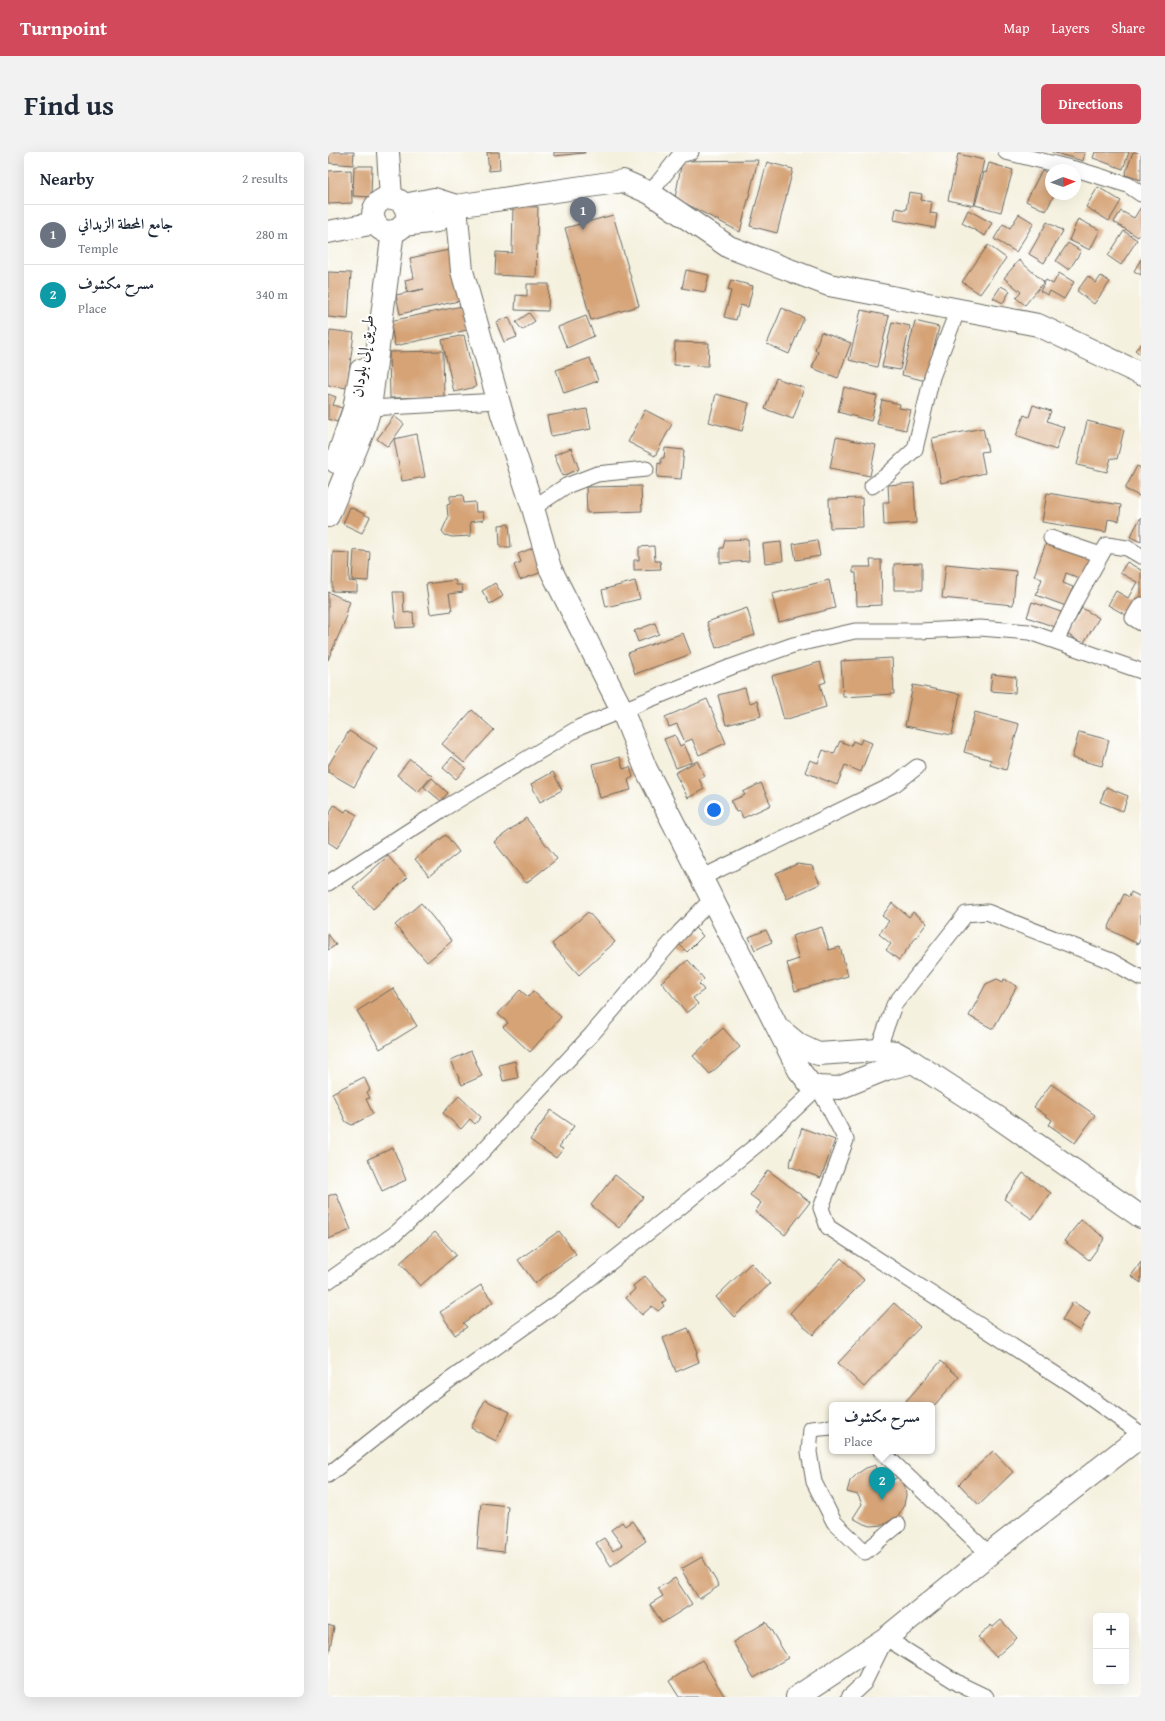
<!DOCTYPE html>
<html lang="en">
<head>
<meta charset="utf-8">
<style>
	body { margin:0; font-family:"Gentium Book Plus",Amiri,serif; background:#f2f2f3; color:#1f2937 }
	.controls { position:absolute; right:12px; bottom:12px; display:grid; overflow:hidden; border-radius:6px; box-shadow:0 4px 16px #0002 }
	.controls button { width:36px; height:36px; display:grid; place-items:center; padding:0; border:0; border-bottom:1px solid #e0e1e3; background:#fff; color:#1f2937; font:20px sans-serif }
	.compass { position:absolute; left:717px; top:12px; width:36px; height:36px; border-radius:50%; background:#fff; box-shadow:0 4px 16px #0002; rotate:88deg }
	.you { position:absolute; left:386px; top:658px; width:14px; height:14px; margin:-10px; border:3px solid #fff; border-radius:50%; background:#1a73e8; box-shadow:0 0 0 6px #1a73e833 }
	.badge { display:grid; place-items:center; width:26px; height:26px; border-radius:50%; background:#d1495b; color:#fff; font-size:13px; font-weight:700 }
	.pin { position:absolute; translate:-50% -33px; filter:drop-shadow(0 1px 2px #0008) }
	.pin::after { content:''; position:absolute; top:21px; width:14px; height:12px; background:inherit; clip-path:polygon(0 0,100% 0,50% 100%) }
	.popup { position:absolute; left:501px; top:1250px; width:106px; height:52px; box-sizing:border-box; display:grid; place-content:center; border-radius:6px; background:#fff; filter:drop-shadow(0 1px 3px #0005); font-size:13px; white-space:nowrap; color:#747a83 }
	.popup b { font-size:15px; color:#1f2937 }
	.popup::after { content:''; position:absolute; left:50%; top:100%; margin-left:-8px; border:8px solid transparent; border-top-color:#fff }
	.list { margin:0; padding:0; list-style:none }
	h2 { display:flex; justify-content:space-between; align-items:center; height:52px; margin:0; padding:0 16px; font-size:17px }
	h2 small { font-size:13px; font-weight:400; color:#747a83 }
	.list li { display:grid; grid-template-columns:26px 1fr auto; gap:12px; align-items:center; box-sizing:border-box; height:60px; padding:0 16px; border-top:1px solid #e0e1e3 }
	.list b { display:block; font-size:15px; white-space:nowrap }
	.list p { margin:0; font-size:13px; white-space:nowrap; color:#747a83 }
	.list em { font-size:13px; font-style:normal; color:#747a83 }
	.map { position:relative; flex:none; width:813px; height:1545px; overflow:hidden; border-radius:6px }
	header { display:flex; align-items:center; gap:24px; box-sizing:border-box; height:56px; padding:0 20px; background:#d1495b; color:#fff }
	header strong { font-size:19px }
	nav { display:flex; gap:22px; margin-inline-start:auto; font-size:14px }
	.intro { display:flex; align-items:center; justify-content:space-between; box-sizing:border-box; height:96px; padding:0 24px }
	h1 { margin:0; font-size:28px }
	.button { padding:10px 18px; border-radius:6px; background:#d1495b; color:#fff; font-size:14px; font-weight:700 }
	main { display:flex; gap:24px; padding:0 24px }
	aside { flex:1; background:#fff; border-radius:6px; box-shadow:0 4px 16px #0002 }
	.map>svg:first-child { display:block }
	.building { fill:#d5a376 }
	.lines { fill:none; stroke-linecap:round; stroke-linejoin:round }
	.street-casing { stroke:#686760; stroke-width:17 }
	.secondary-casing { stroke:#686760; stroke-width:24 }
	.street { stroke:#fff; stroke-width:15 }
	.secondary { stroke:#fff; stroke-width:22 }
	.labels { text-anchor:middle; stroke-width:4; stroke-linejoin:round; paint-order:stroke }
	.street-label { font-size:16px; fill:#1c1c1c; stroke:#fff }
</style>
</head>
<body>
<header>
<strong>Turnpoint</strong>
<nav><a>Map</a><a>Layers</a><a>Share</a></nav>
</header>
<div class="intro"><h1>Find us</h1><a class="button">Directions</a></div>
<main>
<aside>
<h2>Nearby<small>2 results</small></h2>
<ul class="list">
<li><span class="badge" style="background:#6b7280">1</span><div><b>جامع المحطة الزبداني</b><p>Temple</p></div><em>280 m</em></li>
<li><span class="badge" style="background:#0f9aa8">2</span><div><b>مسرح مكشوف</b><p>Place</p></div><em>340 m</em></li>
</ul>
</aside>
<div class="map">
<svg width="813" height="1545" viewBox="0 0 813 1545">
	<rect width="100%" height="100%" fill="#fff"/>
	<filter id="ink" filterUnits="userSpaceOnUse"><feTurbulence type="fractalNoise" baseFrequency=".025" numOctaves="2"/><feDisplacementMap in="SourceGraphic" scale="8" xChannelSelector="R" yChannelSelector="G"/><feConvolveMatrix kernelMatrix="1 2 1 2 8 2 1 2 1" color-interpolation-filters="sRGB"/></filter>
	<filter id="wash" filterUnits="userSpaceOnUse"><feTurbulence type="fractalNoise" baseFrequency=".012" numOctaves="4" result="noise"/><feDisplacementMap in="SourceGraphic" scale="16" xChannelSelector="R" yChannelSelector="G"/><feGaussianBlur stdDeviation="0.9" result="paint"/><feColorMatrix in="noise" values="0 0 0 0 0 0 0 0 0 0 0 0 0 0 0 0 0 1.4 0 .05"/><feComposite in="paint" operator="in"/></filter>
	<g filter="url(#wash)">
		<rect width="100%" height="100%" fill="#f5f1df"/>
		<g id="blocks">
			<g class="building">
				<path d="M1,0H26L25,13L1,11Z"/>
				<path d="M159,0H171L172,18L161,19Z"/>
				<path d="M226,0H257V1L226,4Z"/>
				<path d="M724,0H757L755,9Z"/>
				<path d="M767,0H801L795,17L765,6Z"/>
				<path d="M805,0H813V28L797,23Z"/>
				<path d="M630,2L656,8L646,54L620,48Z"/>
				<path d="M430,8L412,80L347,46L354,9Z"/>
				<path d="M439,10L465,17L449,81L422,74Z"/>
				<path d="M661,11L685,18L673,60L647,53L656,20L658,21Z"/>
				<path d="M26,14H44L43,45L25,44Z"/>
				<path d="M23,18L24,51L0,52V19Z"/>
				<path d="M714,18L723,23V42L726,43L718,59L698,49Z"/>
				<path d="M770,35L793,49L781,69L758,55Z"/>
				<path d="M581,40L594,42L593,48L604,50L602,61L609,62L607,76L566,68L568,56L578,58Z"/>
				<path d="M185,54L210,55L208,125L167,123L168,100L184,101Z"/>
				<path d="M813,55V80L810,85L786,70L793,59L806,66Z"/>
				<path d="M640,58L664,71L657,84L634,71Z"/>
				<path d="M691,62L706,71L688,100L666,87L675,72L682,76Z"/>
				<path d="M285,63L311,154L263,168L237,76Z"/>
				<path d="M750,67L772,78L762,98L741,88Z"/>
				<path d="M719,70L735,79L716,111L701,102Z"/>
				<path d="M796,79L809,88L793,113L780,104Z"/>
				<path d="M740,91L753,99L741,118L728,109Z"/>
				<path d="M660,93L678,106L652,142L634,130Z"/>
				<path d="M121,98L135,148L72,162L68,143L96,137L79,140L77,128L86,126L82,106Z"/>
				<path d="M813,107V123L806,119Z"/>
				<path d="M691,108L716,130L697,153L688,146L693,140L676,126Z"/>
				<path d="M358,118L381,123L377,140L354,136Z"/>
				<path d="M0,120L23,121L20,167L0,165Z"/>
				<path d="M731,121L746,130L736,147L722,139L720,143L712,139L718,128L725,132Z"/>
				<path d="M760,124L768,131L773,124L782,130L766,152L749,139Z"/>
				<path d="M403,128L425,134L420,155L412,153L408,168L396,165L403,139L400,138Z"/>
				<path d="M199,132H221L220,159L187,158L188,143L199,144Z"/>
				<path d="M673,134L682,139L675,151L665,146Z"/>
				<path d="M134,154L139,178L67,194L62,169Z"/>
				<path d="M454,156L476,166L461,202L439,192Z"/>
				<path d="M533,158L561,164L549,215L521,208Z"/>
				<path d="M201,161L207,169L194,178L188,170Z"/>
				<path d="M258,164L266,184L239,196L230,175Z"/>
				<path d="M181,165L189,185L176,190L168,170Z"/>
				<path d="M587,169L611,175L598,229L574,223Z"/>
				<path d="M564,170L582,174L572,218L554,215Z"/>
				<path d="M2,178L26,181L19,236L0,233V196Z"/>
				<path d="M493,180L523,191L510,226L484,216L490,200L487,198Z"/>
				<path d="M136,183L148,235L126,240L114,188Z"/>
				<path d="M347,190L381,191L380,214L346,213Z"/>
				<path d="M813,192V203L807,198Z"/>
				<path d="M115,199L116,245L62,246L61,200Z"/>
				<path d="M262,206L270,229L236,241L228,218Z"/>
				<path d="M448,226L476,236L465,267L437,257Z"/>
				<path d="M516,235L549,244L543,269L510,260Z"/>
				<path d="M0,242L8,245L5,253L14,256L9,270L0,267Z"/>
				<path d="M388,242L421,251L414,279L381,270Z"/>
				<path d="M554,248L572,252L571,256L583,258L578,278L549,272Z"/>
				<path d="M705,253L723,259L719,269L736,275L728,298L688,284L696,263L701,265Z"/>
				<path d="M259,257L263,277L223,284L219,264Z"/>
				<path d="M317,258L344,272L327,304L300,290Z"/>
				<path d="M66,264L76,272L60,295L49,287Z"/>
				<path d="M759,269L796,278L789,307L783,306L779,320L749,313Z"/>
				<path d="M655,276L660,299L653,300L657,321L613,331L604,286Z"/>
				<path d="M89,282L97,325L74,329L66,287Z"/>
				<path d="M508,285L548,293L542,324L502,316Z"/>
				<path d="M243,296L251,317L235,324L226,303Z"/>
				<path d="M337,296L356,298L353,327L329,325L330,311L333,312V306H336Z"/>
				<path d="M809,314L813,316V345L797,337Z"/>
				<path d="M586,331L588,371L556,373L555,350H561L560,333Z"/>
				<path d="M313,334L314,359L259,361L258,335Z"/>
				<path d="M719,341L793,353L791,369L780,367L778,380L714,370Z"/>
				<path d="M135,343L136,351L147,350L148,360H155L156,368L142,370L143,384L124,385L117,383L114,379L120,366L119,353L122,352V344Z"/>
				<path d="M534,346L535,375L502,376L501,347Z"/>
				<path d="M22,355L42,365L34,381L15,372Z"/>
				<path d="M813,365V390L802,385Z"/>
				<path d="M181,372L183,395H172L171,373Z"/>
				<path d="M420,387L421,409L392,411V396H395L397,388Z"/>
				<path d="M489,388L492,404L468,408L465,392Z"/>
				<path d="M453,390L455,409L437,411L435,392Z"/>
				<path d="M718,391L765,408L757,428L738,421L735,431L745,435L738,454L708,443L714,427L706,424Z"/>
				<path d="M326,394L327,409H332L333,417L306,418V408H311V395Z"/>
				<path d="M207,395L217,419L192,428L186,413L193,410L190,402Z"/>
				<path d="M26,398L42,400L40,429L24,428Z"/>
				<path d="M5,400L22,401L21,429L29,430V440L4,439Z"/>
				<path d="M542,408H553L554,453L529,454L528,421H525V415H543Z"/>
				<path d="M799,410L813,418V448L803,466L780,453L788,439L800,446L809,430L792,421Z"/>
				<path d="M594,411V438H566V412Z"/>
				<path d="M618,412L688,419L685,453L614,446Z"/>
				<path d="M127,428L128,433H134L135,440L121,442L124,459L102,462L98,432Z"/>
				<path d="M501,428L507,456L451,470L444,442Z"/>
				<path d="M307,429L312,447L278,455L274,438Z"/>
				<path d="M167,431L175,444L162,452L154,439Z"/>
				<path d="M0,440L22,450L17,462L19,464L0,508Z"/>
				<path d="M65,440H75L76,461L85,460L86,475L68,476Z"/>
				<path d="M704,450L733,460L727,475L699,465Z"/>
				<path d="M419,456L427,483L388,496L379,470Z"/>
				<path d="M754,456L771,466L755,492L736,480L743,475Z"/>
				<path d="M327,471L331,482L310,490L306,479Z"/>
				<path d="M355,481L363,502L307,522L300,501Z"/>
				<path d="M564,506L566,542L515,545L513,509Z"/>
				<path d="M492,510L498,530L492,532L498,555L456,568L444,524Z"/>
				<path d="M664,522L688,525L687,541L662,539Z"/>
				<path d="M585,533L632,542L624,583L577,574Z"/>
				<path d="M417,536L421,551L429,549L433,564L398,573L390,543Z"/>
				<path d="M379,547L398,591L371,603L364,587L357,590L349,572L341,575L337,565Z"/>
				<path d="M144,558L166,578L136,611L114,592Z"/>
				<path d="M647,560L691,572L678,618L662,613L663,608L636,600Z"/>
				<path d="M21,579L49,596L26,635L0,620V614Z"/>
				<path d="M751,580L781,588L774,614L744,606Z"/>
				<path d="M347,583L352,594L356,592L364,610L348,616L336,587Z"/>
				<path d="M534,587L544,591L533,620L517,613L509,633L477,620L482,608L490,611L495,598L506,602L512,589L523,594L525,589L532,592Z"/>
				<path d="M124,605L138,616L128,627L115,616Z"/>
				<path d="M292,605L295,617L302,615L305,625L300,628L303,638L272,646L264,612Z"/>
				<path d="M82,607L104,624L90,640L69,623Z"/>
				<path d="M369,609L377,624L371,627L376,637L360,646L347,621Z"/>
				<path d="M225,620L234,638L212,650L203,632Z"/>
				<path d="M104,626L120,641L113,649L96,635Z"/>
				<path d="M433,631L443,653L415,666L412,659L408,660L403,649L417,643L415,640Z"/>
				<path d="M778,635L800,644L795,659L772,650Z"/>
				<path d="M6,653L17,660L19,657L29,663L9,696L0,690V664Z"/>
				<path d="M198,666L229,707L198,731L166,690Z"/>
				<path d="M118,683L131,700L101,724L87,707Z"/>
				<path d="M60,704L79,726L45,757L25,735Z"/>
				<path d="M469,712L484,714L492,732L459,747L448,721Z"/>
				<path d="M803,740L813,745V786L810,792L780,777L796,742L801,745Z"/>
				<path d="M93,751L124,789L99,810L67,773Z"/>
				<path d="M564,751L581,765L585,760L599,771L571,808L558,798L563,792L551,782L561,769L554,764Z"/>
				<path d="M260,760L287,790L251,823L224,792Z"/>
				<path d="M366,775L375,784L359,800L350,791Z"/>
				<path d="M494,775L501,798L512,795L520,824L467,839L459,811L471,807L464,784Z"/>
				<path d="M438,778L444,790L427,798L421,785Z"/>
				<path d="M0,782L8,793L0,798Z"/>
				<path d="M360,808L376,827L371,832L376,838L365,846L370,852L359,861L333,830Z"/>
				<path d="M669,827L675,830L676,827L689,834L665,877L641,864L658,832Z"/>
				<path d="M65,836L89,874L52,897L29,859Z"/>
				<path d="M192,838L200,845L205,839L233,865L202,900L175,875L180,871L170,862Z"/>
				<path d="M395,876L412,895L382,922L365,904Z"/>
				<path d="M143,899L154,924L134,933L123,908Z"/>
				<path d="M187,909L190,926L175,929L171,913Z"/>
				<path d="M36,925L42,938L39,940L42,946L38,947L45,962L24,973L18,970L4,941Z"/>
				<path d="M723,932L767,963L747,991L721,973L724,968L706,955Z"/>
				<path d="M131,944L153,965L147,972L142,967L133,977L115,961Z"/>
				<path d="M223,958L246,974L231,995L235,997L228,1006L202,988Z"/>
				<path d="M474,976L507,988L493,1026L461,1014Z"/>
				<path d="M65,996L78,1028L54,1039L40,1007Z"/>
				<path d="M440,1018L482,1050L457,1083L427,1060L433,1051L422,1043Z"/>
				<path d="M695,1021L723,1041L704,1067L676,1047Z"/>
				<path d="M287,1023L315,1045L291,1076L263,1053Z"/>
				<path d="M8,1041L23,1078L0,1087V1044Z"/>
				<path d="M753,1068L777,1086L761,1108L736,1089Z"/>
				<path d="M231,1079L248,1102L207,1131L190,1108Z"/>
				<path d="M107,1080L128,1103L92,1134L72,1111Z"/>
				<path d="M513,1106L536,1128L485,1183L462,1161Z"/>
				<path d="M813,1110V1131L803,1124Z"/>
				<path d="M423,1111L442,1132L406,1165L388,1145Z"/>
				<path d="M317,1124L338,1148L334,1151L336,1154L330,1159L324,1154L314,1163L298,1146L307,1137L305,1134Z"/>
				<path d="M153,1133L165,1150L135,1171L139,1175L127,1183L112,1160Z"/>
				<path d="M745,1150L762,1160L752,1179L734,1168Z"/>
				<path d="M566,1151L592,1175L536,1235L510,1211Z"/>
				<path d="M360,1176L370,1200L368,1201L371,1210L348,1220L335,1186Z"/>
				<path d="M613,1209L631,1225L604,1256V1253H582L578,1249Z"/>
				<path d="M157,1248L182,1260L168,1289L143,1276Z"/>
				<path d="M665,1299L685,1320L651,1353L631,1332Z"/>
				<path d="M548,1313L546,1328L555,1333L572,1324L577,1335L578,1343L576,1353L570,1364L555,1373L543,1374L534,1371L525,1366L534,1352L530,1343L519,1340L522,1329L529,1322L538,1316Z"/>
				<path d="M153,1351L180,1354L176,1400L149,1397Z"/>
				<path d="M304,1369L318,1389L283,1414L268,1391L276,1386L285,1399L294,1393L283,1378L294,1370L297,1374Z"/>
				<path d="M374,1405L391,1434L371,1447L353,1417Z"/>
				<path d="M347,1426L364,1452L334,1471L322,1452L335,1444L330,1436Z"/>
				<path d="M673,1468L689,1486L668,1505L650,1485L663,1473L665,1475Z"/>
				<path d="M438,1470L460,1506L426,1526L405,1490Z"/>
				<path d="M0,1473L6,1475L1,1501H0Z"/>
				<path d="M374,1508L397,1545H351L341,1529Z"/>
			</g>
		</g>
	</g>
	<g filter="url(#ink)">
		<use href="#blocks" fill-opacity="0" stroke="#686760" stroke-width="1"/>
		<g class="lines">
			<defs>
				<g id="street">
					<path d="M678,0L751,18L800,33L813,42"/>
					<path d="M322,41L352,3L363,0"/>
					<path d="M42,256L170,249"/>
					<path d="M544,334L559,323L587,297L604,225L630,157"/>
					<path d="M205,356L238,334L269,322L318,317"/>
					<path d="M723,386L773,403L779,393L799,396L813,404"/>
					<path d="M813,453L805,466L813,471"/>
					<path d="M728,489L749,446L773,403"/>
					<path d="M373,726L567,632L589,615"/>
					<path d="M0,731L115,657L252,575L403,515L465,493L527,479H592L652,476L701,480L813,519"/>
					<path d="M550,898L566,853L638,762L659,760L783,809L813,826"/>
					<path d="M0,1129L68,1081L138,1017L264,882L352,780L383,748"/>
					<path d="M504,1275L483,1277L481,1300L486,1330L506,1370L537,1400L570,1373"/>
					<path d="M553,1299L661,1402"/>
					<path d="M0,1323L98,1245L241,1143L351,1056L431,991L490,935L518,988L493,1056L500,1075L744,1233L813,1282"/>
					<path d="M521,1545L536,1531L558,1486L633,1533L658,1545"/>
				</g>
				<g id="secondary">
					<path d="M60,0L63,46"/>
					<circle cx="62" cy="63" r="17"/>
					<path d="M76,53L106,47L128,54L295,29L322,41L401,95L501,133L710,173L813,222"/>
					<path d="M128,54L134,119L174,262L205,356L222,416L294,558L318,617L471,918L482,932L490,935L511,936L558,917L585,910"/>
					<path d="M75,73L109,69L128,54"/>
					<path d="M0,80L47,71"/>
					<path d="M8,310L26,257L33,218"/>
					<path d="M0,364L35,280L42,256L65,79"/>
					<path d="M454,879L471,893L490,902L550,898L567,900L585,910L665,962L813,1065"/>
					<path d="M469,1545L558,1486L665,1399L813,1284"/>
				</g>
			</defs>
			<use href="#street" class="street-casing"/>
			<use href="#secondary" class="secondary-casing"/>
			<use href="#street" class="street"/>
			<use href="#secondary" class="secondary"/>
		</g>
	</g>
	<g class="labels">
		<g class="street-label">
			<text transform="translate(34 204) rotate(-82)" y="6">طريق إلى بلودان</text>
		</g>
	</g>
</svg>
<div class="controls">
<button>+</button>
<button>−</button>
</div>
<svg class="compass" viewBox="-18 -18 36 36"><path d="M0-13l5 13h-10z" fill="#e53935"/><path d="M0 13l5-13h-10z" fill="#747a83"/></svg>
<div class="you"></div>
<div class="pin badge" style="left:255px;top:78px;background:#6b7280">1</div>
<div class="pin badge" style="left:554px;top:1348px;background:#0f9aa8">2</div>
<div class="popup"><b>مسرح مكشوف</b>Place</div>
</div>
</main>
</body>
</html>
